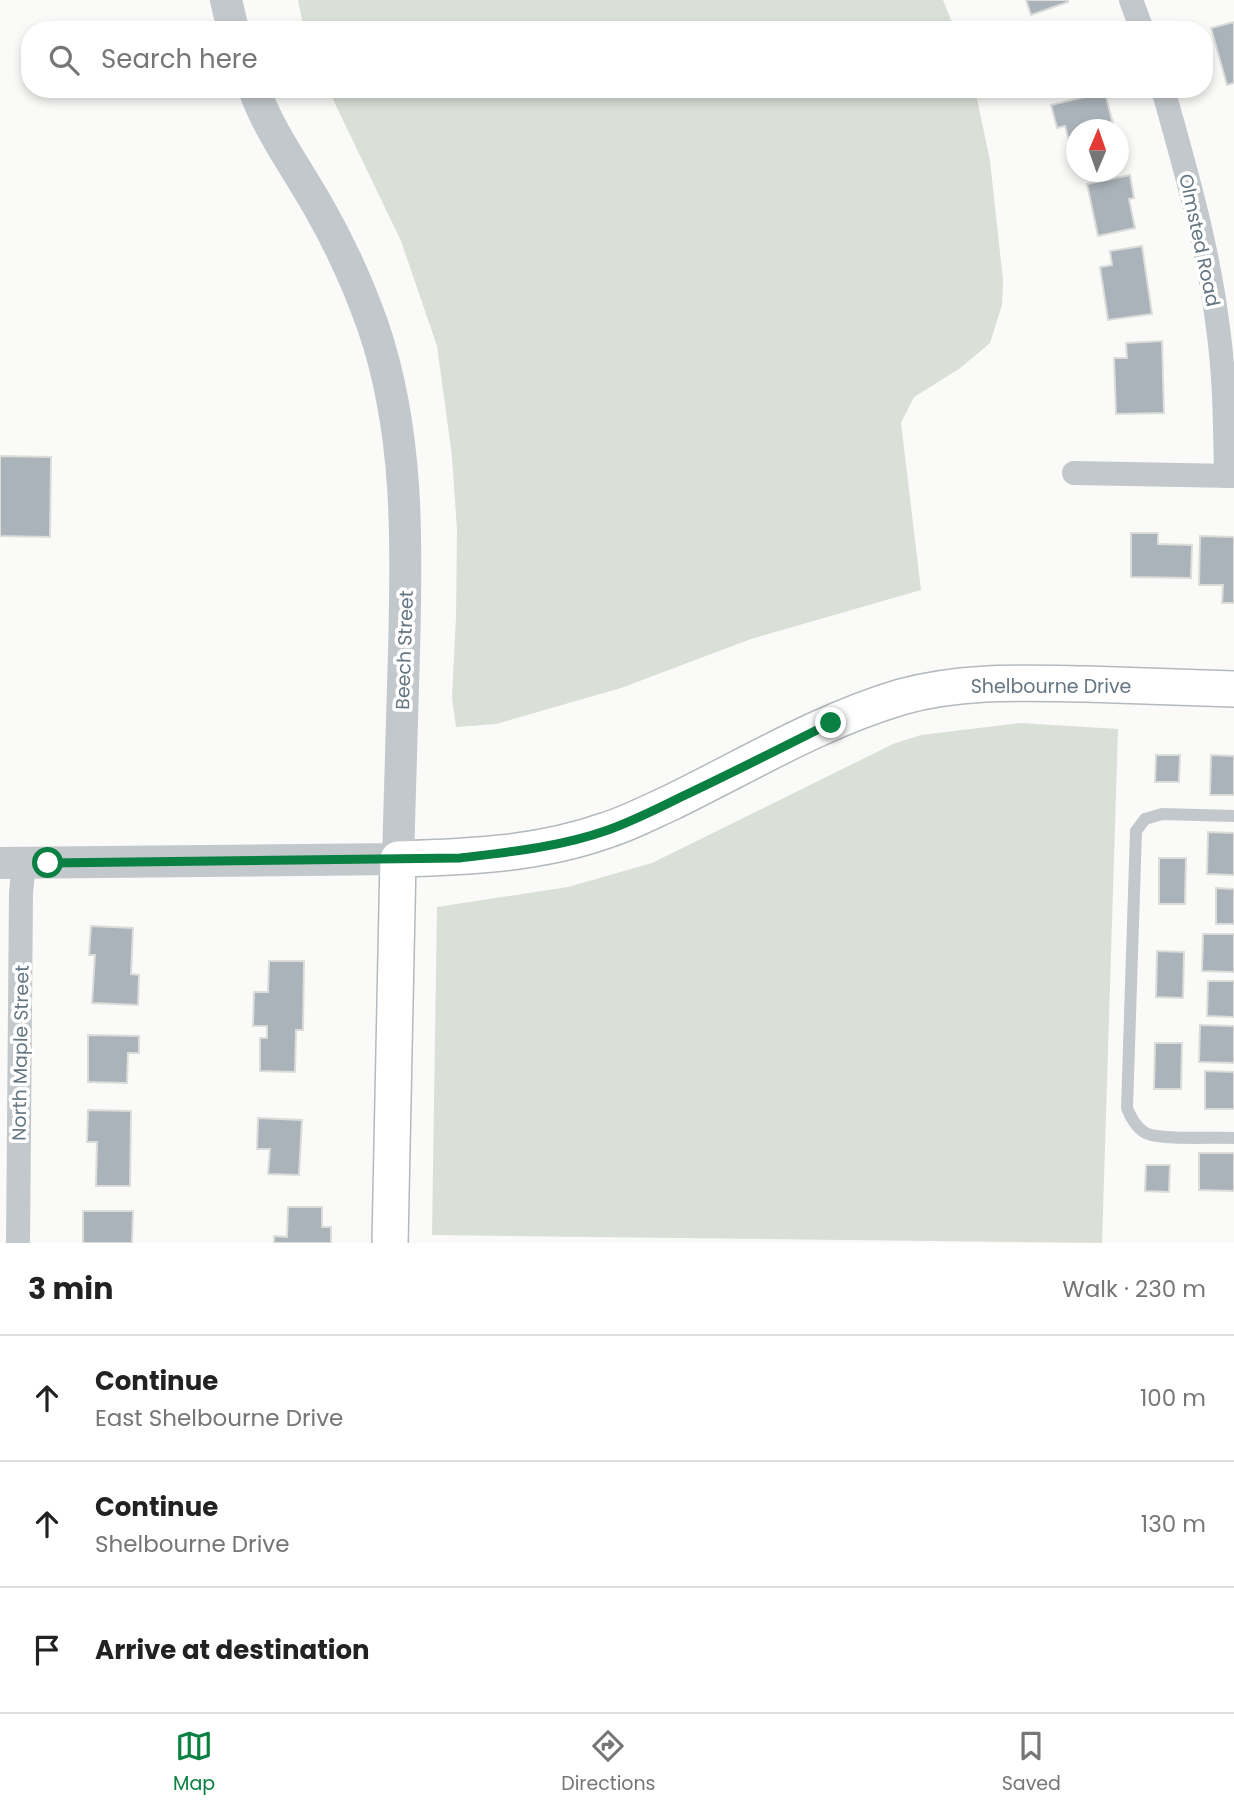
<!DOCTYPE html>
<html lang="en">
<head>
<meta charset="utf-8">
<style>
	body { margin:0; font-family:Poppins,sans-serif; background:#f2f2f2; color:#222 }
	.compass { position:absolute; left:1066px; top:119px; width:63px; height:63px; border-radius:50%; background:#fff; box-shadow:0 4px 10px #0003; rotate:2deg }
	.stop { position:absolute; width:21px; height:21px; margin:-16px; border:5px solid #0b8043; border-radius:50%; background:#fff }
	.stop.end { background:#0b8043; border-color:#fff; box-shadow:0 2px 7px #0008 }
	.list { margin:0; padding:0; list-style:none }
	h2 { display:flex; justify-content:space-between; align-items:center; height:91px; margin:0; padding:0 28px; font-size:30px }
	h2 small { font-size:23px; font-weight:400; color:#767676 }
	.list li { display:grid; grid-template-columns:46px 1fr auto; gap:21px; align-items:center; box-sizing:border-box; height:126px; padding:0 28px; border-top:2px solid #e0e0e0 }
	.list b { display:block; font-size:26px; white-space:nowrap }
	.list p { margin:0; font-size:23px; white-space:nowrap; color:#767676 }
	.list em { font-size:23px; font-style:normal; color:#767676 }
	.icon { flex:none; width:38px; height:38px; fill:none; stroke:currentColor; stroke-width:2; stroke-linecap:round; stroke-linejoin:round }
	.map { position:relative; flex:none; width:1234px; height:1243px; overflow:hidden }
	.search { position:absolute; background:#fff; box-shadow:0 4px 10px #0003; left:21px; right:21px; top:21px; height:77px; display:flex; align-items:center; gap:18px; box-sizing:border-box; padding:0 24px; border-radius:28px; color:#767676; font-size:26px }
	.sheet { height:469px; background:#fff }
	nav { display:flex; justify-content:space-around; align-items:center; box-sizing:border-box; height:98px; border-top:2px solid #e0e0e0; background:#fff; font-size:19px; color:#767676 }
	nav a { display:grid; justify-items:center; gap:4px }
	nav .on { color:#0b8043 }
	.map>svg:first-child { display:block }
	.green { fill:#dadfd7 }
	.building { fill:#aab3b9; stroke:#dcdcda; stroke-width:2 }
	.lines { fill:none; stroke-linecap:round; stroke-linejoin:round }
	.secondary-casing { stroke:#b3babf; stroke-width:38 }
	.service { stroke:#c3c8cc; stroke-width:12 }
	.minor { stroke:#c3c8cc; stroke-width:24 }
	.tertiary { stroke:#c3c8cc; stroke-width:32 }
	.secondary { stroke:#fff; stroke-width:35 }
	.route { stroke:#0b8043; stroke-width:9 }
	.labels { text-anchor:middle; stroke-width:7; stroke-linejoin:round; paint-order:stroke }
	.street-label { font-size:19px; fill:#657683; stroke:#fff }
</style>
</head>
<body>
<div class="map">
<svg width="1234" height="1243" viewBox="0 0 1234 1243">
	<rect width="100%" height="100%" fill="#fafaf8"/>
	<g class="green">
		<path d="M298,0H943L955,30H304Z"/>
		<path d="M328,89H975L990,161L1003,280L1002,305L990,343L959,369L914,397L901,423L921,590L751,639L621,688L496,724L456,727L452,698L456,617L457,530L452,456L437,346L401,241Z"/>
		<path d="M1020,723L1118,729L1102,1243L432,1235L437,907L568,887L652,863L893,744L921,735Z"/>
	</g>
	<g class="building">
		<path d="M1026,0H1068V2L1031,15Z"/>
		<path d="M1234,22V83L1227,85L1211,28Z"/>
		<path d="M1105,92L1114,128L1107,130H1076L1075,164L1065,126L1057,128L1051,105Z"/>
		<path d="M1130,175L1134,198L1129,199L1135,228L1098,236L1087,184Z"/>
		<path d="M1142,246L1152,314L1108,320L1100,267L1112,265L1110,251Z"/>
		<path d="M1162,341L1164,413L1116,414L1114,358H1127L1126,343Z"/>
		<path d="M0,456L51,457L50,537L0,536Z"/>
		<path d="M1131,533H1158V544L1192,545L1191,578L1131,577Z"/>
		<path d="M1200,536L1234,537V603H1222L1223,585H1199Z"/>
		<path d="M1156,755H1180L1179,782H1155Z"/>
		<path d="M1211,755L1234,756V795H1210Z"/>
		<path d="M1208,832L1234,833V875L1207,874Z"/>
		<path d="M1159,858H1186L1185,904H1159Z"/>
		<path d="M1216,888L1234,889V924H1216Z"/>
		<path d="M91,926L133,928L131,974L139,975L138,1005L92,1003L95,955H89Z"/>
		<path d="M1203,934H1234V972L1202,971Z"/>
		<path d="M1157,951L1184,952L1183,998L1156,997Z"/>
		<path d="M269,961H304L303,1030H296L295,1072L260,1071V1038H267V1026H253L254,992H268Z"/>
		<path d="M1208,981H1234V1017L1207,1016Z"/>
		<path d="M1200,1025L1234,1026V1063L1199,1062Z"/>
		<path d="M88,1035L139,1036V1053H128L127,1083L88,1082Z"/>
		<path d="M1155,1043H1182L1181,1089H1154Z"/>
		<path d="M1205,1071L1234,1072V1109H1205Z"/>
		<path d="M88,1110L131,1111L130,1186H96L97,1142H87Z"/>
		<path d="M258,1118L302,1120L299,1175L268,1174L270,1149H257Z"/>
		<path d="M1199,1153H1234V1191L1199,1190Z"/>
		<path d="M1146,1165H1170L1169,1192L1145,1191Z"/>
		<path d="M288,1207H322V1227H331V1243H274V1236L287,1237Z"/>
		<path d="M83,1211H133L132,1243H83Z"/>
	</g>
	<g class="lines">
		<defs>
			<path id="secondary" d="M390,1243L398,859C469,857 540,854 607,830C629,823 650,812 670,803C746,766 820,721 901,697C962,680 1024,683 1086,684C1135,686 1185,687 1234,689"/>
		</defs>
		<use href="#secondary" class="secondary-casing"/>
		<path class="service" d="M1234,816L1162,814L1145,819L1136,831L1127,1108C1131,1118 1138,1130 1148,1134C1163,1140 1215,1137 1234,1138"/>
		<g class="minor">
			<path d="M1131,0L1142,30"/>
			<path d="M1163,89C1185,168 1208,246 1218,328C1225,377 1225,427 1226,476"/>
			<path d="M1074,473L1234,476"/>
			<path d="M18,1243L21,893L24,862"/>
		</g>
		<g class="tertiary">
			<path d="M226,0L233,30"/>
			<path d="M0,863L398,859C400,790 402,721 404,652C407,542 409,431 373,326C358,284 340,244 318,206C296,167 269,131 254,89"/>
		</g>
		<use href="#secondary" class="secondary"/>
	</g>
	<g class="lines">
		<path class="route" d="M48,863L460,858C510,852 560,847 608,830C633,821 657,809 681,797C732,773 781,748 831,723"/>
	</g>
	<g class="labels">
		<g class="street-label">
			<text transform="translate(1200 240) rotate(78)" y="7">Olmsted Road</text>
			<text transform="translate(404 650) rotate(-88)" y="7">Beech Street</text>
			<text x="1051" y="693">Shelbourne Drive</text>
			<text transform="translate(20 1053) rotate(-89)" y="7">North Maple Street</text>
		</g>
	</g>
</svg>
<svg class="compass" viewBox="-18 -18 36 36"><path d="M0-13l5 13h-10z" fill="#e53935"/><path d="M0 13l5-13h-10z" fill="#767676"/></svg>
<div class="stop" style="left:48px;top:863px"></div>
<div class="stop end" style="left:831px;top:723px"></div>
<div class="search"><svg class="icon" aria-label="search" viewBox="0 0 24 24"><circle cx="10" cy="10" r="6"/><path d="M15 15l6 6"/></svg>Search here</div>
</div>
<section class="sheet">
<h2>3 min<small>Walk · 230 m</small></h2>
<ul class="list">
<li><svg class="icon" aria-label="ahead" viewBox="0 0 24 24"><path d="M12 20V5M6 11l6-6 6 6"/></svg><div><b>Continue</b><p>East Shelbourne Drive</p></div><em>100 m</em></li>
<li><svg class="icon" aria-label="ahead" viewBox="0 0 24 24"><path d="M12 20V5M6 11l6-6 6 6"/></svg><div><b>Continue</b><p>Shelbourne Drive</p></div><em>130 m</em></li>
<li><svg class="icon" aria-label="arrive" viewBox="0 0 24 24"><path d="M6 21V4h12l-3 4 3 4H6"/></svg><div><b>Arrive at destination</b></div></li>
</ul>
</section>
<nav>
<a class="on"><svg class="icon" aria-label="map" viewBox="0 0 24 24"><path d="M3 6l6-2 6 2 6-2v14l-6 2-6-2-6 2zM9 4v14M15 6v14"/></svg>Map</a>
<a><svg class="icon" aria-label="directions" viewBox="0 0 24 24"><path d="M12 3l9 9-9 9-9-9zM9 14v-3h6M13 9l2 2-2 2"/></svg>Directions</a>
<a><svg class="icon" aria-label="saved" viewBox="0 0 24 24"><path d="M7 4h10v16l-5-4-5 4z"/></svg>Saved</a>
</nav>
</body>
</html>
